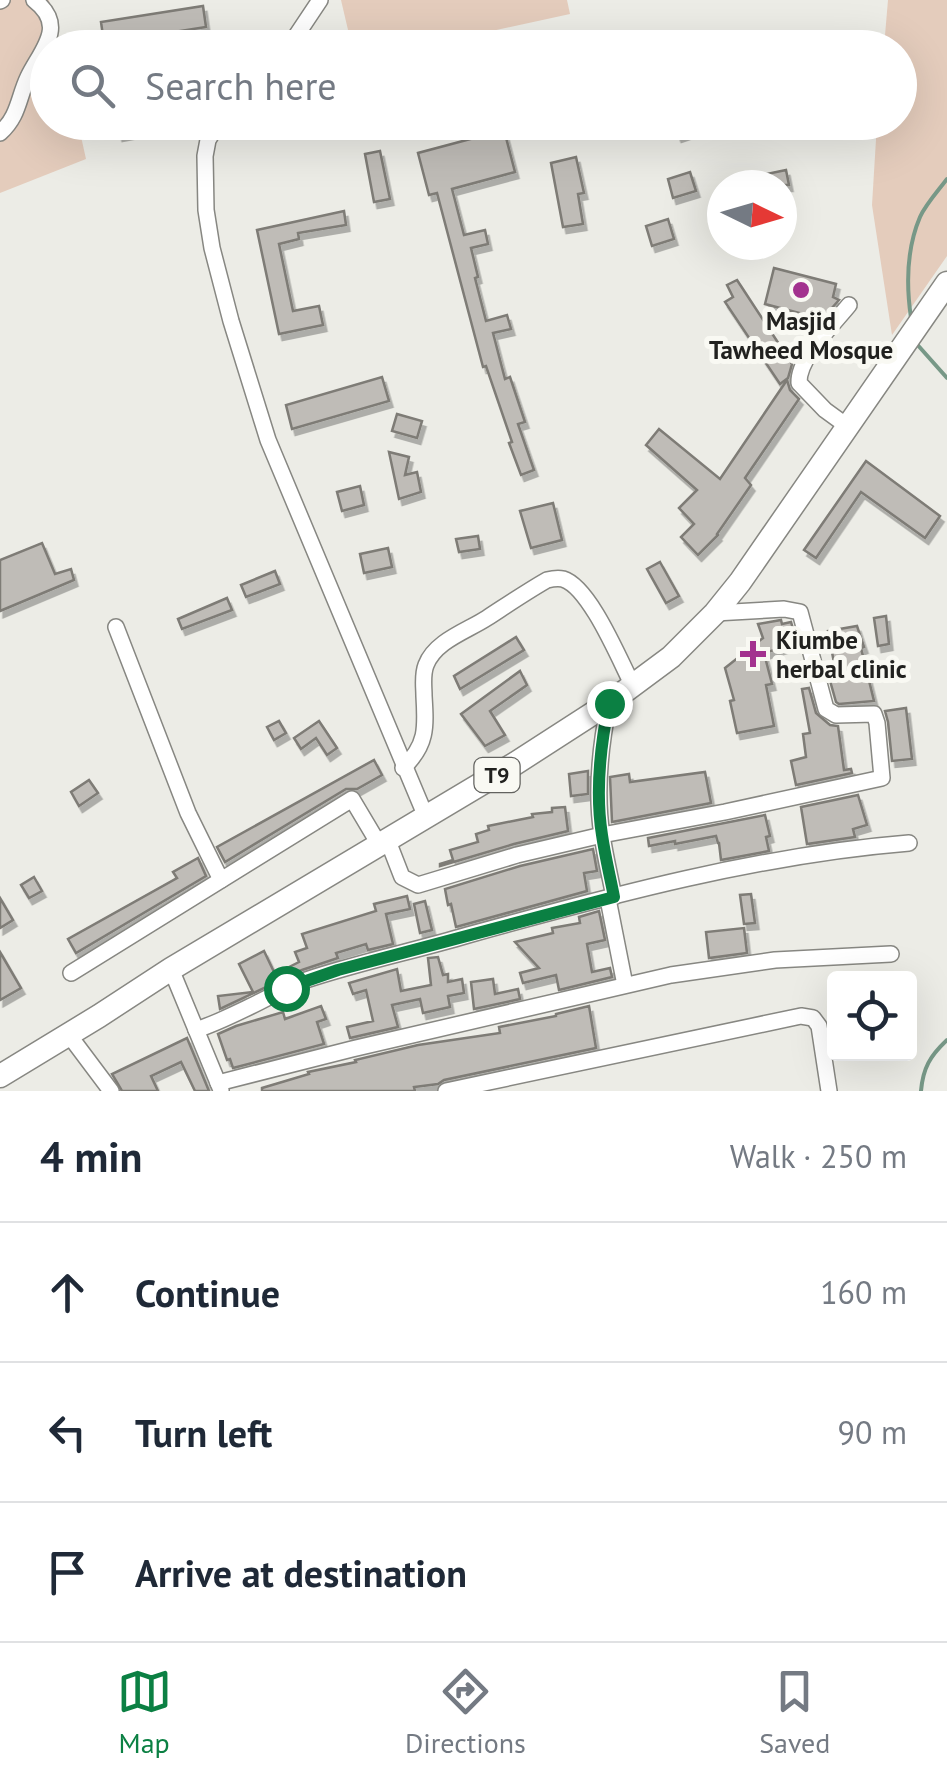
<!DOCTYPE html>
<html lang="en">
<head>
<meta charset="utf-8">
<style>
	body { margin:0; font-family:"PT Sans",sans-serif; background:#f6f6f7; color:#1f2937 }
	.controls { position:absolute; right:30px; bottom:30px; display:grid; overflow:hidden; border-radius:10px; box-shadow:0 10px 40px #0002 }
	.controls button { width:90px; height:90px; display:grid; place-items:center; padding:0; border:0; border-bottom:2px solid #e0e1e3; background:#fff; color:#1f2937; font:50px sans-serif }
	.compass { position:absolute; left:707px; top:170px; width:90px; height:90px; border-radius:50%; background:#fff; box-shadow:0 10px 40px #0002; rotate:95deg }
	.stop { position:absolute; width:30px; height:30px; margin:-22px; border:8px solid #0b8043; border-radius:50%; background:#fff }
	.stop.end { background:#0b8043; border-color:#fff; box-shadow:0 2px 10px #0008 }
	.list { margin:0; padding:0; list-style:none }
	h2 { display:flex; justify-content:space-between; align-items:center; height:130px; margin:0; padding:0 40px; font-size:42px }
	h2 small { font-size:32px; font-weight:400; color:#747a83 }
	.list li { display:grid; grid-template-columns:65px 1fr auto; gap:30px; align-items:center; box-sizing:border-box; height:140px; padding:0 40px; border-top:2px solid #e0e1e3 }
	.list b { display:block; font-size:38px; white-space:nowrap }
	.list em { font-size:32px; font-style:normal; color:#747a83 }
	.icon { flex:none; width:55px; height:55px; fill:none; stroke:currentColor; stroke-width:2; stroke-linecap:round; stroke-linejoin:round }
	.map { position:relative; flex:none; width:947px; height:1091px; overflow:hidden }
	.search { position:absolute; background:#fff; box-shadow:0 10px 40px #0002; left:30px; right:30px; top:30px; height:110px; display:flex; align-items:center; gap:25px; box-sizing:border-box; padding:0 35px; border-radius:55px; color:#747a83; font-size:38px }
	.sheet { height:550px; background:#fff }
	nav { display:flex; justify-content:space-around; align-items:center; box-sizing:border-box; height:140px; border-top:2px solid #e0e1e3; background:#fff; font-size:28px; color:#747a83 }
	nav a { display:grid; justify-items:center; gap:5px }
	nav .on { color:#0b8043 }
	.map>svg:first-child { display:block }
	.green { fill:#e4ccbc }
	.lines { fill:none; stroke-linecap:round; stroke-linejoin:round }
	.stream { stroke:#779887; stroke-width:4 }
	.building { fill:#bfbcb7; stroke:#7e7b76; stroke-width:2.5; filter:url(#shadow) }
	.minor-casing { stroke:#878782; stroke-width:18 }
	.highway-casing { stroke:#878782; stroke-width:25 }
	.minor { stroke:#fff; stroke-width:15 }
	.highway { stroke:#fff; stroke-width:22 }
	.route { stroke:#0b8043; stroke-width:12 }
	.poi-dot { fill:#a3328f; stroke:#f9f9f3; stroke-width:4 }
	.labels { text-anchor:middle; stroke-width:10; stroke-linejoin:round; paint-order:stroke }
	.shield { fill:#f9f9f3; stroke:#62625f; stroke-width:2.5 }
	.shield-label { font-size:22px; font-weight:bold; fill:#21211f }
	.poi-label { font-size:25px; font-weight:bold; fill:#21211f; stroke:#f9f9f3 }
</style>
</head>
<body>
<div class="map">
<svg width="947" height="1091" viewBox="0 0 947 1091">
	<defs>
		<filter id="shadow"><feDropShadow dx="3.5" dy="6" stdDeviation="0" flood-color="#0004"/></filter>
	</defs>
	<rect width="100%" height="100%" fill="#ecece6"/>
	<g class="green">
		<path d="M0,0H49L60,47L48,48V122L78,123L86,159L0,193Z"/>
		<path d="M341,0H567L570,14L419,47H352Z"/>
		<path d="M888,0H947V256L892,335L872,205L877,123L900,122V48L884,47Z"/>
	</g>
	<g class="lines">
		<g class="stream">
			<path d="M911,318C906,284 906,250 920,217C926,204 938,191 947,179"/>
			<path d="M915,342L947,378"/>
			<path d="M921,1091C923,1068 930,1056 947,1040"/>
		</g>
	</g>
	<g class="building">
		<path d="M203,6L206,27L104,43L101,22Z"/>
		<path d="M117,122H156V128L119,135Z"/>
		<path d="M681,122H712L713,124L678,136L674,125Z"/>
		<path d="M504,130L515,172L452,189L464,235L485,230L488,244L471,248L478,277L475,278L486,321L507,315L511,329L493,333L505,379L510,377L525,422L518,424L534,470L521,475L509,443L512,442L486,366L483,367L437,193L429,195L418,153Z"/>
		<path d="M380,151L390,199L374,202L365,154Z"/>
		<path d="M576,157L584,193L578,194L583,224L563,227L551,163Z"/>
		<path d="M786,170L789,185H738L737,180Z"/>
		<path d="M690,172L696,191L673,198L668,179Z"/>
		<path d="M344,211L346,225L298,233L299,239L279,244L293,311L319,306L323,325L279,334L257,230Z"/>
		<path d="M668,219L674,239L652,246L646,226Z"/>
		<path d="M774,268L836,284L833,297L839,300L822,319L765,304Z"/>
		<path d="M737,280L792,364L788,378L780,384L725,302L733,297L727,285Z"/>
		<path d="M382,377L389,401L292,429L286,405Z"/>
		<path d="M787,380L790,390L799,399L745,478L751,485L717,534L718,535L698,555L681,537L694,524L679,508L697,490L646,445L659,429L720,479Z"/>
		<path d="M397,414L422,421L417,438L392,431Z"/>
		<path d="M389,452L409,457L405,475L417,472L421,492L399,499Z"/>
		<path d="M866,461L940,516L925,538L861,492L816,558L804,550Z"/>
		<path d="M360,486L364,505L342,511L337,492Z"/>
		<path d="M553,503L562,540L531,548L520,511Z"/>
		<path d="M478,536L480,549L459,552L456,539Z"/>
		<path d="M42,543L55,574L71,569L74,580L0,611V560Z"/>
		<path d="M388,548L392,567L364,573L360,554Z"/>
		<path d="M660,562L679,596L666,603L647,569Z"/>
		<path d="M275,571L280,584L246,597L241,585Z"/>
		<path d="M227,598L232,610L182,629L178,619Z"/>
		<path d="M886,616L889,644L878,646L874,618Z"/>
		<path d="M781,620L782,624L791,622L797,643L764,653L772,684L766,685L774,726L737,733L730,701L734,700L725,668L763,638L758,624Z"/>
		<path d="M857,626L864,647L861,648L874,701L839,704L836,702L827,670L835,668L828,631Z"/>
		<path d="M516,637L524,650L460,689L454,676Z"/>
		<path d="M520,671L527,685L490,711L505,735L485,746L461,714Z"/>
		<path d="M809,688L816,713L830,725L838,726L844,770L851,769L852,773L796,785L791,761L806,757L803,734L810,733L802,689Z"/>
		<path d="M906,708L912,759L892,761L888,722L885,711Z"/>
		<path d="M279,721L286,733L274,740L267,727Z"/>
		<path d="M319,721L337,748L327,755L316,738L301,749L294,738Z"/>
		<path d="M374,760L382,775L357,789H346L225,862L217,847Z"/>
		<path d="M588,771V794L571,796L569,774Z"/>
		<path d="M705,772L711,803L612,822L610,777L629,774L630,782Z"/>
		<path d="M89,780L98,793L79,806L71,792Z"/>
		<path d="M858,795L867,825L853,829L855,837L807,844L801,807Z"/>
		<path d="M565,807L568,831L514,844L440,866V864L453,860L450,850L478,842L476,834L489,830L488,826L533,817L532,814L552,812V808Z"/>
		<path d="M765,815L770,836L766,837L769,851L721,860L719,843H718L716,836L675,844V841L649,846L648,838Z"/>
		<path d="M593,849L597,871L584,873L587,891L456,927L451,904L448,905L445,889L520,866Z"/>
		<path d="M198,858L206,876L76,953L68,939L177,878L173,872Z"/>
		<path d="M34,877L42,891L29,898L21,885Z"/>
		<path d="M751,894L755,923L744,924L740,895Z"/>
		<path d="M407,896L410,909L386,914L393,944L368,950L366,944L336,953L338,958L302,970L220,1009L218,996L253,992L239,964L264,951L275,974L299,962L295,952L307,948L302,934L376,911L374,904Z"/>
		<path d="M0,898L13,920L0,928Z"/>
		<path d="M425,901L432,930L420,933L414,904Z"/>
		<path d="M599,911L605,940L587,944L592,972L610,968L612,977L559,990L556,975L523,983L520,973L539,968L515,942L553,933L552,928L580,923L579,917Z"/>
		<path d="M744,928L747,953L709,958L706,932Z"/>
		<path d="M0,952L21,988L0,1000Z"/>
		<path d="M438,957L443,975L448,974V982L462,979L464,993L448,996L450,1007L423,1013L420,999L392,1005L398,1027L350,1038L347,1027L373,1021L366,990L353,994L349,983L397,969L401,991L431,985L428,958Z"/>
		<path d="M493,979L495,994L518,989L520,999L474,1009L471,982Z"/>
		<path d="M321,1006L326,1019L317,1022L324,1044L233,1068L230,1059L227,1060L218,1034L236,1026L283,1012L285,1019Z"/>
		<path d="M589,1006L596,1048L444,1080L438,1084L414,1087L415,1091H262V1088L309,1074L308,1072L356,1062L355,1060L418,1045L500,1033L499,1027L556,1016V1014Z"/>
		<path d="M187,1038L209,1091H195L181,1062L151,1076L158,1091H122L112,1074Z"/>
	</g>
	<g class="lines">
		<defs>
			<g id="minor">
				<path d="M0,1L2,0"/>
				<path d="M288,48L320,0"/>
				<path d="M219,122L208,140L205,156L206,210L212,248L231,321L268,440L426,817"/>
				<path d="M0,133C19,116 18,98 28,77C41,50 68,26 34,0"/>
				<path d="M847,426L825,410L799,383C798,358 833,325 849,305"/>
				<path d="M116,627L188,813L221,880"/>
				<path d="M609,703C600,747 595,791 602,835C605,856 610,876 614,897"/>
				<path d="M403,768C427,745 426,728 424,696C424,686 422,675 426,665C435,641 467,631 487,618C507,605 526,592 547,580C551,579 559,578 563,579C590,587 620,661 633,686"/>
				<path d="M388,841L402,877L418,885L517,855L602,835L725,812L882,778L877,723L874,714L836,715L826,709L800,612L784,609L715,613"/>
				<path d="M608,899L625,985"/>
				<path d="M171,969L221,1090"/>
				<path d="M71,973L352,799L380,846"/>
				<path d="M196,1030C235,1017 269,995 306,980C360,962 414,951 468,935C612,895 760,855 909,843"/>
				<path d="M69,1035L111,1091"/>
				<path d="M218,1083L352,1049L671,975L775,960L891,954"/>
				<path d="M446,1091L801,1016L813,1018L819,1026L829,1091"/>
			</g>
			<path id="highway" d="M0,1076L99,1016L171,969L516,763L609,703L671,657L715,613L740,582L947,283"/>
		</defs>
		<use href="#minor" class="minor-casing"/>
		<use href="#highway" class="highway-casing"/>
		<use href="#minor" class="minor"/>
		<use href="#highway" class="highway"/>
	</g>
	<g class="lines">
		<path class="route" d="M286,988L338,970L614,897C610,876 605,856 602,835C595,791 600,747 609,703"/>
	</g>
	<g class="poi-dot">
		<circle cx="801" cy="290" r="10"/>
		<path d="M748 639h10v10h10v10h-10v10h-10v-10h-10v-10h10z"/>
	</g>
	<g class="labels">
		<rect class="shield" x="474.5" y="758" width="45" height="34" rx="8"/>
		<g class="shield-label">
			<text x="497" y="783">T9</text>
		</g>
		<g class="poi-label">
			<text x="801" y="330">Masjid<tspan x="801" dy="29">Tawheed Mosque</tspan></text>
			<text x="776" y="649" text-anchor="start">Kiumbe<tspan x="776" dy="29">herbal clinic</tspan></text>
		</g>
	</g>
</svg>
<div class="controls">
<button><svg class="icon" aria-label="locate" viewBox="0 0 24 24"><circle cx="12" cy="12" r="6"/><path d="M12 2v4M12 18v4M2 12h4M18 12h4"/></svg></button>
</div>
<svg class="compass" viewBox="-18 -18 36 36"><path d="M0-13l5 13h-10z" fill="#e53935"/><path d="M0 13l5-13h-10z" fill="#747a83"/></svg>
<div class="stop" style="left:286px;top:988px"></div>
<div class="stop end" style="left:609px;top:703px"></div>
<div class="search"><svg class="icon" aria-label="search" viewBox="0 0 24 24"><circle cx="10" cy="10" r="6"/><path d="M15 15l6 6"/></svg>Search here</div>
</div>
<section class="sheet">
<h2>4 min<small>Walk · 250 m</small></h2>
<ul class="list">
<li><svg class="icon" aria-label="ahead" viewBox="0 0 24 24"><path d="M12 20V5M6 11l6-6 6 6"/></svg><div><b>Continue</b></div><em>160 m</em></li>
<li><svg class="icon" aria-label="left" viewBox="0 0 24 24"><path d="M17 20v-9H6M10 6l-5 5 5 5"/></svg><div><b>Turn left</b></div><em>90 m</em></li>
<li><svg class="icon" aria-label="arrive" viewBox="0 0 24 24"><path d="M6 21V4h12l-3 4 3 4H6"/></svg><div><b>Arrive at destination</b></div></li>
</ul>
</section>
<nav>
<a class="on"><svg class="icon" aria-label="map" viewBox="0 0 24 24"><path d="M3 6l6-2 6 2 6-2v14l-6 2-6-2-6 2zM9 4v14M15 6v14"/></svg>Map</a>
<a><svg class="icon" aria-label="directions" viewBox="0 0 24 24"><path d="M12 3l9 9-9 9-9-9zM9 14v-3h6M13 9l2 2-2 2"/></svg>Directions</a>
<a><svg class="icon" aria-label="saved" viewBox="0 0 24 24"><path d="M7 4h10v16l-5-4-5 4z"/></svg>Saved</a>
</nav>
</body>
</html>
